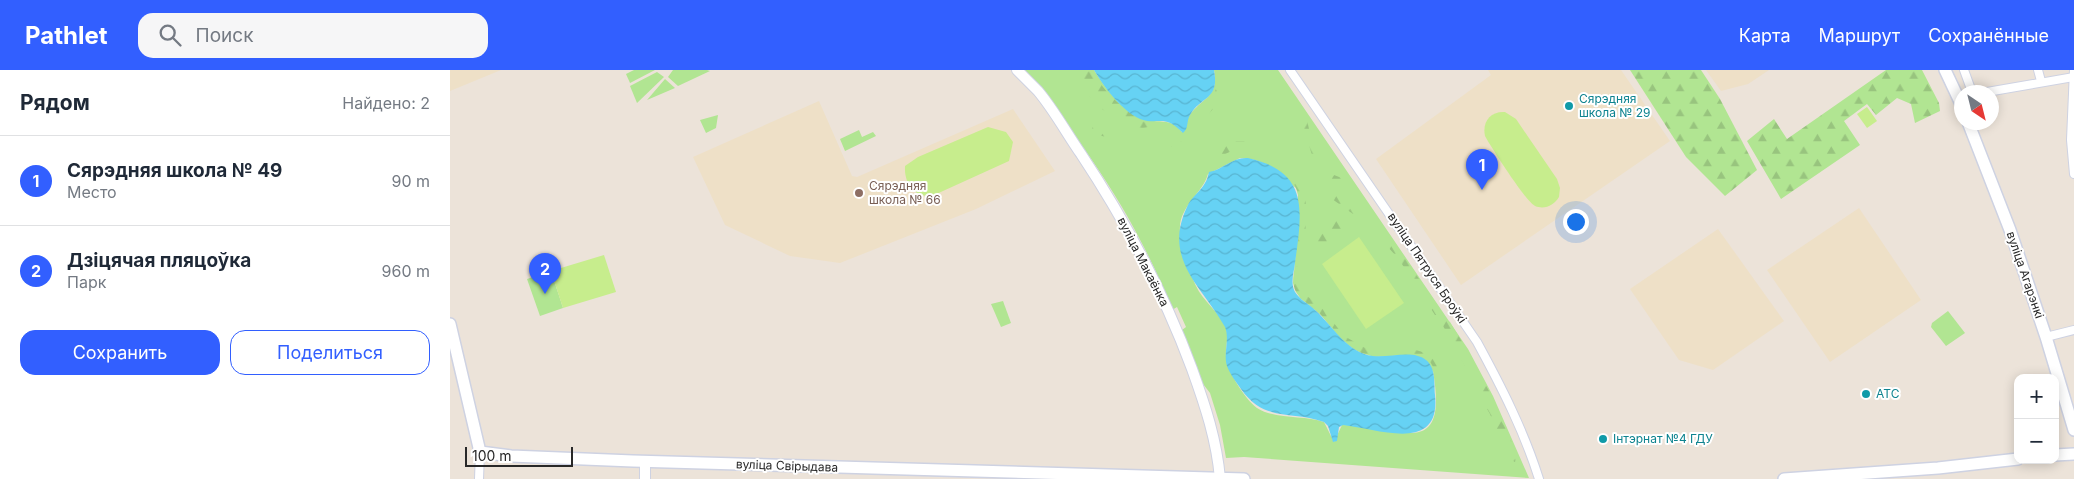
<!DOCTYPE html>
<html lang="ru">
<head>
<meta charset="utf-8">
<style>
	body { margin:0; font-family:Inter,sans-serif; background:#f6f6f7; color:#1f2937 }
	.controls { position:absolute; right:15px; bottom:15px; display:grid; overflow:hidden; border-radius:10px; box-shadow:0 2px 12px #0003 }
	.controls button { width:45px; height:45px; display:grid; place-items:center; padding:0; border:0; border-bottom:1px solid #e0e1e3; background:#fff; color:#1f2937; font:25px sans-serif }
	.compass { position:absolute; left:1504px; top:15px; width:45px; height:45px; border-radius:50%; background:#fff; box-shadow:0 2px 12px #0003; rotate:145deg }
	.scale { position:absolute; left:15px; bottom:12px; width:108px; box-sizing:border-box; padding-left:5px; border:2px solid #282828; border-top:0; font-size:14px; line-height:18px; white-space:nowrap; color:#282828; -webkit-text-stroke:4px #fff; paint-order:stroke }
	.you { position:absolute; left:1125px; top:151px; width:18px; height:18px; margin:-12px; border:4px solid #fff; border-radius:50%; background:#1a73e8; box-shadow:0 0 0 8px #1a73e833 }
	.badge { display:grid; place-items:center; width:32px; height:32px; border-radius:50%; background:#325fff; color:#fff; font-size:16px; font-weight:700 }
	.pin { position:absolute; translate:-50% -41px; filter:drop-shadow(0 1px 2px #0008) }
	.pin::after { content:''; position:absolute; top:26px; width:18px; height:15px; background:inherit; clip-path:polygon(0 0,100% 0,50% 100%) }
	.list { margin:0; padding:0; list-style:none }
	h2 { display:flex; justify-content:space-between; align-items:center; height:65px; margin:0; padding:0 20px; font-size:21px }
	h2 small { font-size:16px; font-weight:400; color:#747a83 }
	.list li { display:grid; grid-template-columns:32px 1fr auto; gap:15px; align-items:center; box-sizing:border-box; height:90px; padding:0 20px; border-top:1px solid #e0e1e3 }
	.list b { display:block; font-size:19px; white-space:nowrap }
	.list p { margin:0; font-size:16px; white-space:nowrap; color:#747a83 }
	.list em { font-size:16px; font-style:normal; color:#747a83 }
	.actions { display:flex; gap:10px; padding:15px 20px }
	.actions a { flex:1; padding:11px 0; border:1px solid #325fff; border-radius:15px; text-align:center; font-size:18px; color:#325fff }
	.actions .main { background:#325fff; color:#fff }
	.icon { flex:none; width:28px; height:28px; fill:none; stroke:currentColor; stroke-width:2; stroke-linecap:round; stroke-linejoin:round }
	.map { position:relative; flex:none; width:1624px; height:409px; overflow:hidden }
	header { display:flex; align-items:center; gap:30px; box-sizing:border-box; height:70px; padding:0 25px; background:#325fff; color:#fff }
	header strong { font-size:24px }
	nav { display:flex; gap:28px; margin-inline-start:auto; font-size:18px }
	.search { width:350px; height:45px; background:#f6f6f7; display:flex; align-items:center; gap:12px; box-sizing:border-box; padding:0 18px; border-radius:15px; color:#747a83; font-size:19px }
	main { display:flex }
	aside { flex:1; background:#fff }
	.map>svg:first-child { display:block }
	.education { fill:#eee0c7 }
	.grass { fill:#b1e592; fill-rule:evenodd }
	.forest { fill:url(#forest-firs) }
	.pitch { fill:#c7ed8d }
	.water { fill:url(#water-waves) }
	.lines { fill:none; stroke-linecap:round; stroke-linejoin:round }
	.minor-casing { stroke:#ced2e2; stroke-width:10 }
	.tertiary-casing { stroke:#ced2e2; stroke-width:12 }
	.secondary-casing { stroke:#ced2e2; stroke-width:14 }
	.minor { stroke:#fff; stroke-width:8 }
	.tertiary { stroke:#fff; stroke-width:10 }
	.secondary { stroke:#fff; stroke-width:11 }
	.culture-dot { fill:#0f9aa8; stroke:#fff; stroke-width:2 }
	.education-dot { fill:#8d6e63; stroke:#fff; stroke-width:2 }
	.labels { text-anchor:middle; stroke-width:4; stroke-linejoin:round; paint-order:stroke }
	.culture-label { font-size:12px; fill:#0d838f; stroke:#fff; text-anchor:start }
	.education-label { font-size:12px; fill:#785e54; stroke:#fff; text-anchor:start }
	.street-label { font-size:12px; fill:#282828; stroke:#fff }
</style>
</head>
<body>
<header>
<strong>Pathlet</strong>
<div class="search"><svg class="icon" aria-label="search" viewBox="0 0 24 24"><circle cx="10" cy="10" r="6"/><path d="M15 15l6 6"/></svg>Поиск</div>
<nav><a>Карта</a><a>Маршрут</a><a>Сохранённые</a></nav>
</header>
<main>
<aside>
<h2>Рядом<small>Найдено: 2</small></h2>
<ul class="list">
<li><span class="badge">1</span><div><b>Сярэдняя школа № 49</b><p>Место</p></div><em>90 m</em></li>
<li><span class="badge">2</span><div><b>Дзіцячая пляцоўка</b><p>Парк</p></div><em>960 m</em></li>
</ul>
<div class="actions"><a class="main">Сохранить</a><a>Поделиться</a></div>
</aside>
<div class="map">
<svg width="1624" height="409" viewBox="0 0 1624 409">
	<defs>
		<pattern id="forest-firs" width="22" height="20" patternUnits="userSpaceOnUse" patternTransform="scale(1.25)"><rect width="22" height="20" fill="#b1e592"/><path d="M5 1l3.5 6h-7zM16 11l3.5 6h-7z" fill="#98c47e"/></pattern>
		<pattern id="water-waves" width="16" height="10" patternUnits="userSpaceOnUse" patternTransform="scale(1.25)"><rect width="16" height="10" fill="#66d2f4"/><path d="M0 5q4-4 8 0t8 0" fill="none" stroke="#58b4d1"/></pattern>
	</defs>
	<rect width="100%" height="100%" fill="#ece3d9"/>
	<g class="education">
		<path d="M0,0H51L0,21Z"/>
		<path d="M1038,0H1171L1220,71L1011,215L926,89L1041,5Z"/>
		<path d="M1256,0H1319L1298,14L1271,21Z"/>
		<path d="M369,31L402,106L407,107L563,39L605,101L526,139L390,193L340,186L275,155L243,87Z"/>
		<path d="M1409,138L1471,230L1380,292L1317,200Z"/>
		<path d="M1268,159L1334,251L1263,300L1229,290L1180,219Z"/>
	</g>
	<g class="grass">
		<path d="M184,0H205L180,13L176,4Z"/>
		<path d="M223,0H257L260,1L228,16L218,7Z"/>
		<path d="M571,0H644C653,15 675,45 693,49C709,54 720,47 732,62C737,56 736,48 742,42C756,26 769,25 764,0H828L1018,279L1043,326L1079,408L794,387L776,388L770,355L760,323L750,310L732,260L736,257L727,237L722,240C688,151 634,71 571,0ZM790,88L802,89L816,94L846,118L848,125L847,169L843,213L850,228L870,244L890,268L912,283L924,287L958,285L983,301C999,394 948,355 892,355L884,372L874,352C854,345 826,350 807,338C795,329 777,301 776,286C775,276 780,266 775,256C768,241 753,231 746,216C741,206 731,171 730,161C728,137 753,123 758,104Z"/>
		<path d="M207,2L214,7L187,33L180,16Z"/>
		<path d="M215,9L225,18L197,30Z"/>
		<path d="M268,45L266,58L256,63L250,50Z"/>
		<path d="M409,60L412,67L423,62L426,66L395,81L390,69Z"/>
		<path d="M101,201L113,238L90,246L77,209Z"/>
		<path d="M553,231L561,253L551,257L541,234Z"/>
		<path d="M1498,241L1515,263L1496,276L1481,257L1482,253Z"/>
	</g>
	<g class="forest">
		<path d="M627,0H642C655,25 675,40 698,54V57C692,59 685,57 679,54C654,44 633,27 627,0Z"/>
		<path d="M766,0H770C774,13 767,45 752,47L750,40C763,24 770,23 766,0Z"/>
		<path d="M1180,0H1251L1270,29L1307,100L1275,126L1236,87Z"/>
		<path d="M1436,0H1472L1489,33L1490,41L1465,53L1461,34L1447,28L1426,45L1417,34L1394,51L1410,75L1331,129L1297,71L1324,49L1337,69Z"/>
		<path d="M854,48L857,50L866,91L865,94L852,54Z"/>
		<path d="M644,55L659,58L663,65C656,69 645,65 642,58Z"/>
		<path d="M714,67L736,73L738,76C731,79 718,77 712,72Z"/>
		<path d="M779,71H795L799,73L773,85L763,83V77Z"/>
		<path d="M789,83L805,85L813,89L809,90L789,87L770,94L772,89Z"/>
		<path d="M832,96C862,106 858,151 853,176L850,178L848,174C849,142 859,122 830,100Z"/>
		<path d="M884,105L897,110V118H887L885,122L888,126L901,130L910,140L908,144H903L878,126L880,108Z"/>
		<path d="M748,110L751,112V115L731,143L733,135Z"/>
		<path d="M891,150L897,155C893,165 875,177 865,174L870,153Z"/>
		<path d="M938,167L942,170L990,239V245H985L948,188L936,175V170Z"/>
		<path d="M847,196L849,200L847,213L850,220L873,239L894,266L919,280V284C898,284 883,255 869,243C862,236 851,230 846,222C842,215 843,202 847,196Z"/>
		<path d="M996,250L1000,252L1023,290V296L1020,299L1015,296L992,254Z"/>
		<path d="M960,279C975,281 989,288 990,305H986C977,275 965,292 949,282L951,280Z"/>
		<path d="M1030,309L1034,312L1039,321L1067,384L1065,392L1059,389L1058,377L1049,366L1040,344L1027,322L1025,311Z"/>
	</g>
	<g class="pitch">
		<path d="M1417,37L1427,51L1417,58L1407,44Z"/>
		<path d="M1055,42L1066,49L1107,109L1110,118L1109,127C1104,135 1095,140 1085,136C1076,132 1041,77 1035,66C1032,52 1040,41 1055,42Z"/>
		<path d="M538,57L556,62L563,72L559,91L482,126C463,127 454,113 455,96L468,87Z"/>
		<path d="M909,167L954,233L916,259L872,194Z"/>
		<path d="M154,185L166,222L113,238L101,201Z"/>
	</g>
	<g class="water">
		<path d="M644,0H764C770,30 751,26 740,45C736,52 739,58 733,63C713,43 710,56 690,49C672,41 653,16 644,0Z"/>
		<path d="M798,88C860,102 852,141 845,193C844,202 840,213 845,222C850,230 859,234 865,240C883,256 897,283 923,286C939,288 963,279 976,290C986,298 984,313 985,325C991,384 929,359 893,355L889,357L887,371L883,372L878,356L874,352C841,340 815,353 791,319C786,312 780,304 777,296C773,283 780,270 775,257C753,217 712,190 737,137C741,127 750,122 755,113C757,110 758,106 759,102C774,99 782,87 798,88Z"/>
	</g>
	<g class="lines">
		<defs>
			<g id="minor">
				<path d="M840,0L1027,272C1051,316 1074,361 1089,409"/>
				<path d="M1514,0L1522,22"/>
				<path d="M1588,0L1591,11"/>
				<path d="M1624,0L1621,70L1624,104"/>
				<path d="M1537,22L1624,7"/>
				<path d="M1596,267L1624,260"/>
				<path d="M29,409L30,382"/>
			</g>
			<g id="tertiary">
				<path d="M567,0C574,7 581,14 588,21C604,40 617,64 631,84C676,152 714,223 742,299C755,335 767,371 770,409"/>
				<path d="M195,409V392"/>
			</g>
			<g id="secondary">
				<path d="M1495,0L1512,36"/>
				<path d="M1518,52L1560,160L1596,267L1624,360"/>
				<path d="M0,254L30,382L61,386L183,391L794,409"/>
				<path d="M1605,385L1624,384"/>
				<path d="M1334,409L1488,398L1568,389"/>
			</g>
		</defs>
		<use href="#minor" class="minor-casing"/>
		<use href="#tertiary" class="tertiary-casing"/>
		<use href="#secondary" class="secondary-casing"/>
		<use href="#minor" class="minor"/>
		<use href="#tertiary" class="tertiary"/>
		<use href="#secondary" class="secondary"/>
	</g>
	<g class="culture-dot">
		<circle cx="1119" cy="36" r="5"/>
		<circle cx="1416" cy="324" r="5"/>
		<circle cx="1153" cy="369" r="5"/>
	</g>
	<circle class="education-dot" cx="409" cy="123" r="5"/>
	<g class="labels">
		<g class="culture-label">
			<text x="1129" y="33">Сярэдняя<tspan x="1129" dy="14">школа № 29</tspan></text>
			<text x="1426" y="328">АТС</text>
			<text x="1163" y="373">Інтэрнат №4 ГДУ</text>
		</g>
		<g class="education-label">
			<text x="419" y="120">Сярэдняя<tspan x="419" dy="14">школа № 66</tspan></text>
		</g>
		<g class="street-label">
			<text transform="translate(693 192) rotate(63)" y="4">вуліца Макаёнка</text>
			<text transform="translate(977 198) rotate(56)" y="4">вуліца Пятруся Броўкі</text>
			<text transform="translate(1575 205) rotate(71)" y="4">вуліца Агарэнкі</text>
			<text transform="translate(337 396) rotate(2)" y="4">вуліца Свірыдава</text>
		</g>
	</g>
</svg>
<div class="controls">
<button>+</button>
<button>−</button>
</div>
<svg class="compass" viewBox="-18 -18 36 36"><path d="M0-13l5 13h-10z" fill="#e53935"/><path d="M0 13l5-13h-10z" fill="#747a83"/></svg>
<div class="scale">100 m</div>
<div class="you"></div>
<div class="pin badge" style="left:1032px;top:120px">1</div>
<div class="pin badge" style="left:95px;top:224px">2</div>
</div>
</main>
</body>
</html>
